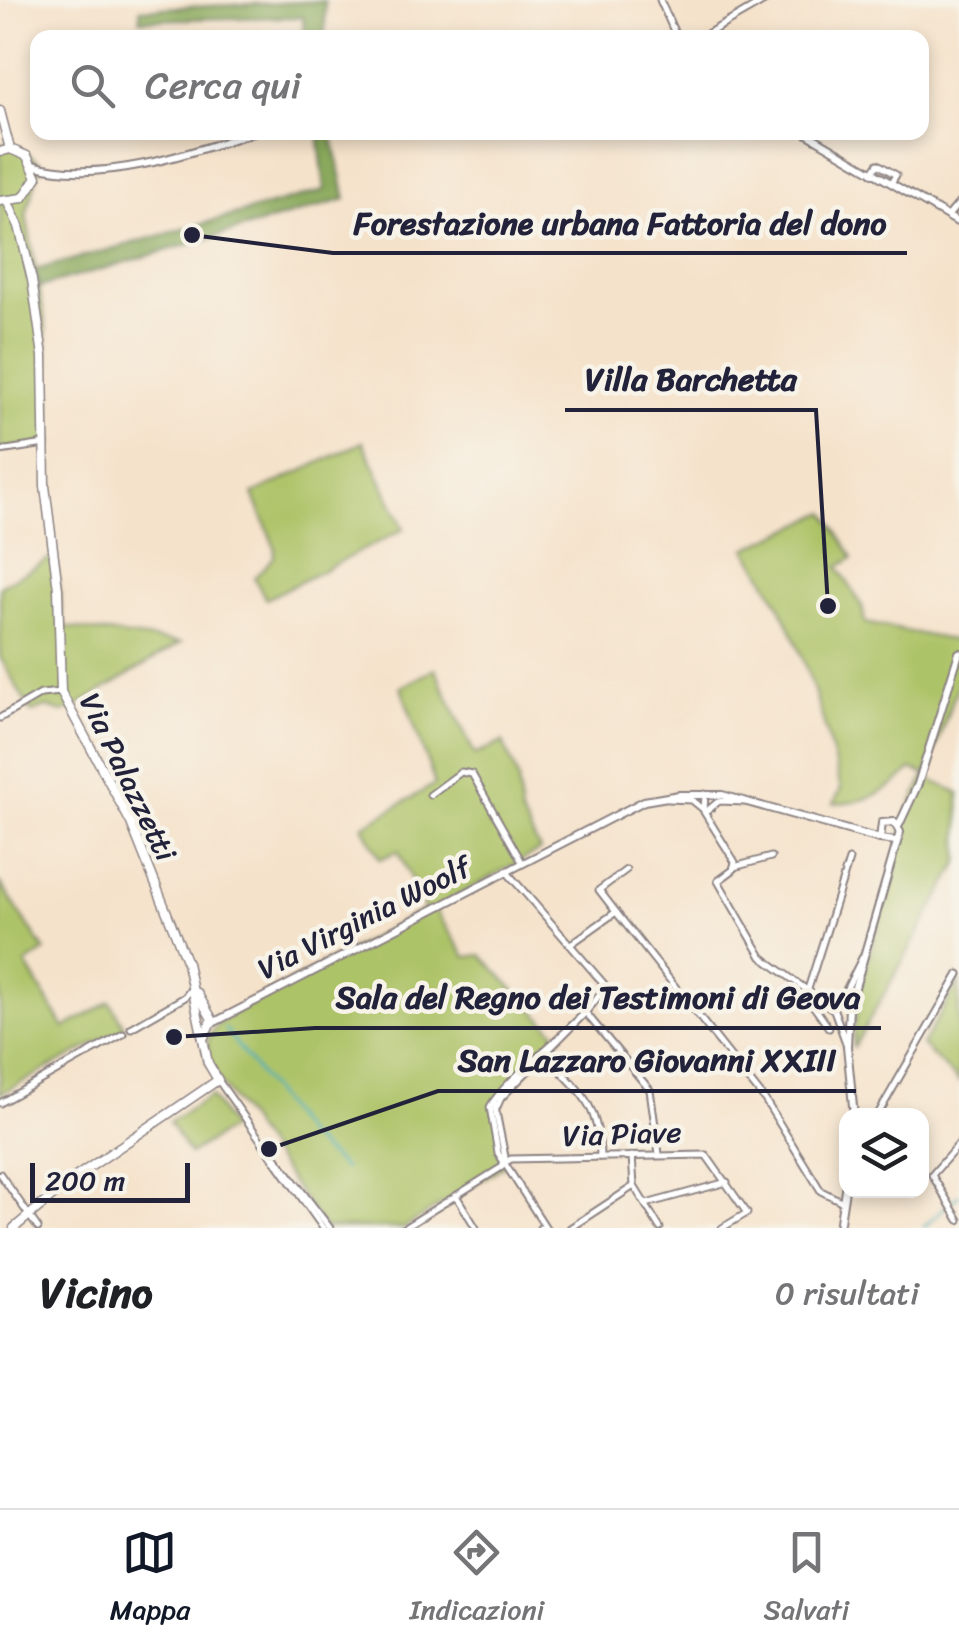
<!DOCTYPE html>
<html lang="it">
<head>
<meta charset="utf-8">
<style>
	body { margin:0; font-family:Sriracha,sans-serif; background:#f6f6f6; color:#202124 }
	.controls { position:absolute; right:30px; bottom:30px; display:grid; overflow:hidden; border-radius:20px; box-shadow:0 5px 15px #0003 }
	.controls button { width:90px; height:90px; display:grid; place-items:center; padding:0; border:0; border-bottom:2px solid #e0e0e0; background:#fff; color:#202124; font:50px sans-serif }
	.scale { position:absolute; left:30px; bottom:25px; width:160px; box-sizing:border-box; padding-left:10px; border:5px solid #22223b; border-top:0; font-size:28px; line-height:35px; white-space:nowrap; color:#22223b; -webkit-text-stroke:8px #f7f3e8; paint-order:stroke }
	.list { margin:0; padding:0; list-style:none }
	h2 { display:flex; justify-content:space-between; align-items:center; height:130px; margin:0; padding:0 40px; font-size:42px }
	h2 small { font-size:32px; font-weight:400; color:#757577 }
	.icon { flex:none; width:55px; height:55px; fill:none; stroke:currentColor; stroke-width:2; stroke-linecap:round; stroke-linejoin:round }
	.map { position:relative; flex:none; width:959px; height:1228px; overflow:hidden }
	.search { position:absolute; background:#fff; box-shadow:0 5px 15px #0003; left:30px; right:30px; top:30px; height:110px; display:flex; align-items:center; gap:25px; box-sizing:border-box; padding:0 35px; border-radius:20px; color:#757577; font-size:38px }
	.sheet { height:280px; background:#fff }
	nav { display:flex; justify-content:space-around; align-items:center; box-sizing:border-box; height:140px; border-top:2px solid #e0e0e0; background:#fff; font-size:28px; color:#757577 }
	nav a { display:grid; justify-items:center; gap:5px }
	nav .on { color:#111827 }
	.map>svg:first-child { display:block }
	.green { fill:#adc368; stroke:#687252; stroke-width:2.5 }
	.forest { fill:#8aa95c; stroke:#56664c; stroke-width:2.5 }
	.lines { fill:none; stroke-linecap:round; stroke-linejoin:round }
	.stream { stroke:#3eadbb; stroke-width:2.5 }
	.minor-casing { stroke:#8c8282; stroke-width:9 }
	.tertiary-casing { stroke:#8c8282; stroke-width:10 }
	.secondary-casing { stroke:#8c8282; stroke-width:11 }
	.minor { stroke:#fff; stroke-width:5 }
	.tertiary { stroke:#fff; stroke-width:6 }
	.secondary { stroke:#fff; stroke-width:8 }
	.labels { text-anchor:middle; stroke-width:9; stroke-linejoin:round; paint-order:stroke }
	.street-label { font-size:30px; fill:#22223b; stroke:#f7f3e8 }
	.leader { fill:none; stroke:#22223b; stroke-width:4 }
	.callout-dot { fill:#22223b; stroke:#f7f3e8; stroke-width:4 }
	.callout-label { font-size:32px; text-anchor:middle; font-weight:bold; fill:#22223b; stroke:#f7f3e8; stroke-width:9; stroke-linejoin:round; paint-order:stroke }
</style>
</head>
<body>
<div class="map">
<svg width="959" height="1228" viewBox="0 0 959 1228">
	<rect width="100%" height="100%" fill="#f7f3e8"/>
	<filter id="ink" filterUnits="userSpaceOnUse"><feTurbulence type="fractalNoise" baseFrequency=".01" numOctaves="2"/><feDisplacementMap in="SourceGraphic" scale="20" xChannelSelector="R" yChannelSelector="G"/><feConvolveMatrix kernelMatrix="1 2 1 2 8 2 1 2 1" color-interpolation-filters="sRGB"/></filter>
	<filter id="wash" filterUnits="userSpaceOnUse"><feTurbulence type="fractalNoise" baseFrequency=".0048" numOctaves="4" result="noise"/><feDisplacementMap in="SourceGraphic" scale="40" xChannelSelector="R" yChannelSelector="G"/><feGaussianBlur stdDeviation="2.25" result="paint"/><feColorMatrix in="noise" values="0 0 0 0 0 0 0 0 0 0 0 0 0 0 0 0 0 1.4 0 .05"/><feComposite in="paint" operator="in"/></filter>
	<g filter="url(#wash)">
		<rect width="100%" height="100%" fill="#f5e2ca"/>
		<g class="green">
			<path d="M0,144L20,148L41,163L26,215L45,322L51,443L0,450Z"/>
			<path d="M363,442L404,529L266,599L254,578L274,557L275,548L253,494Z"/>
			<path d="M826,512L853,558L838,567L862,606L865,623L956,641L959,614V682L926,775L911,769C893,790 862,805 834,803L841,789C820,702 797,623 746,549Z"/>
			<path d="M55,556L64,627L180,643L74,708L62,712L47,707L31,712L0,657V586Z"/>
			<path d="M435,669L475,755L503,742L518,778L521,814L540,850L434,909L466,957L481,955L560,1037L497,1102L507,1164L404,1228H324L207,1063C206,1038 208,1031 228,1016L425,909L398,851L380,859L363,826L435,784L401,687Z"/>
			<path d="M924,777L959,793V862L853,1049C855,987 874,940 892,881C898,861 899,839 904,821C909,806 919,792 924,777Z"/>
			<path d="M0,883L45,951L26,964L64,1028L110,1002L125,1028L0,1094Z"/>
			<path d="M959,981V1082L922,1045Z"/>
			<path d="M211,1096L231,1128L189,1154L169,1122Z"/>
		</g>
		<g class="forest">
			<path d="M325,1V37H304L303,17L140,20V9Z"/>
			<path d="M318,133H332L346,199L40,287L35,270L325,190Z"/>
		</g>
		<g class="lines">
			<g class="stream">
				<path d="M225,1029L306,1136L345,1169"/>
				<path d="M952,1201L959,1195"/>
				<path d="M924,1227L946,1206"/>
			</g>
		</g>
	</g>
	<g filter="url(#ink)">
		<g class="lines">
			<defs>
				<g id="minor">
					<path d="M660,0L677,38"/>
					<path d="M700,38L766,0"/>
					<path d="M872,173L878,164L896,175L891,183"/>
					<path d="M948,216L959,203"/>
					<path d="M0,451L45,444"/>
					<path d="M0,718L41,694L61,692"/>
					<path d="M705,794L704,812L735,862L733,870L718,881L762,957L834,1010L847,1046"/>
					<path d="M430,795L461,772L472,774L522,862"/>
					<path d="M668,799L692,800L703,809"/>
					<path d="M707,811L719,801L745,802"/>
					<path d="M734,867L771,857"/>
					<path d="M506,871L604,984C600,1012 508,1073 490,1107L498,1153L546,1228"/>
					<path d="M616,912L599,890L626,870"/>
					<path d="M571,944L616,912L765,1100L821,1191L843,1202"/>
					<path d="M828,1002L843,996L862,958"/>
					<path d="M585,1012L650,1090L659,1154"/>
					<path d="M131,1028L185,997L191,989"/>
					<path d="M829,1028L807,997L808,989L849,860"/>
					<path d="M545,1055C581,1092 599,1104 600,1157"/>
					<path d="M218,1080L323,1228"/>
					<path d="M0,1103L123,1034"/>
					<path d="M496,1109L501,1098L583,1015"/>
					<path d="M877,1116L959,974"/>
					<path d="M959,1144L932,1175L959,1220"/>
					<path d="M271,1151L330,1228"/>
					<path d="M632,1156L634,1186L660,1228"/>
					<path d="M504,1163L511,1159L706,1155L747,1213L722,1228"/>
					<path d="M0,1174L38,1228"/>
					<path d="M457,1197L476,1228"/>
					<path d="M646,1204L727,1182"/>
					<path d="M404,1228L502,1167L505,1157L494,1102"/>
					<path d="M540,1228H541"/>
					<path d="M570,1228L634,1186"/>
				</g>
				<g id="tertiary">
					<path d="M554,38H604"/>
					<path d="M804,132L959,223"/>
					<path d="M33,165C99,185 192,153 254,132"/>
					<path d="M899,825L918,784L959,653"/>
					<path d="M211,1024L644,801L679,795H722L880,839"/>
					<path d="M854,1116L847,1046L849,1008L900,832L894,822L882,823L880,839L896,841"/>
					<path d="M839,1228L846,1183"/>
				</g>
				<g id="secondary">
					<path d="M0,111L10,149"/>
					<path d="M0,152L10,149L27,156L37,177L23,198L0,201"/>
					<path d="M8,203L19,226L32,280L43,356L45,486L58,589L61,692L131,823L187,963L208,1063L218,1080L74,1178L14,1228"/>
					<path d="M197,993L212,1019L204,1037"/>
				</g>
			</defs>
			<use href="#minor" class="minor-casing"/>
			<use href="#tertiary" class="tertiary-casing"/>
			<use href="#secondary" class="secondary-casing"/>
			<use href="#minor" class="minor"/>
			<use href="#tertiary" class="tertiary"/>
			<use href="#secondary" class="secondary"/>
		</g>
	</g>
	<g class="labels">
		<g class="street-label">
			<text transform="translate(128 777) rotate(64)" y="10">Via Palazzetti</text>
			<text transform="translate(364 918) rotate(-27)" y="10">Via Virginia Woolf</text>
			<text transform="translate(622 1134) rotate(-2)" y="10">Via Piave</text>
		</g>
	</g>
	<path class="leader" d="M192 235L333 253H907M828 606L816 410H565M174 1037L315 1028H881M269 1149L438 1091H856"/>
	<g class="callout-dot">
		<circle cx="192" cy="235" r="10"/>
		<circle cx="828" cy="606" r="10"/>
		<circle cx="174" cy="1037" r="10"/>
		<circle cx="269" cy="1149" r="10"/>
	</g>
	<g class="callout-label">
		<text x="620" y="234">Forestazione urbana Fattoria del dono</text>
		<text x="691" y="390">Villa Barchetta</text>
		<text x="598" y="1008">Sala del Regno dei Testimoni di Geova</text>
		<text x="647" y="1071">San Lazzaro Giovanni XXIII</text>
	</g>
</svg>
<div class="controls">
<button><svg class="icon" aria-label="layers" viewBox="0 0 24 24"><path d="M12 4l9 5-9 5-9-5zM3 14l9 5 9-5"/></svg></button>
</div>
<div class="scale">200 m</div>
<div class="search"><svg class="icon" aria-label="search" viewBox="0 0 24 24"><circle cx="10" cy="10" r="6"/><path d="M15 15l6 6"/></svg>Cerca qui</div>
</div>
<section class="sheet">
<h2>Vicino<small>0 risultati</small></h2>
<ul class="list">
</ul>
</section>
<nav>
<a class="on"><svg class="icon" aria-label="map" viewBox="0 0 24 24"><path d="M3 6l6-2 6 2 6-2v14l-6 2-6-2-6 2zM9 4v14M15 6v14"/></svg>Mappa</a>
<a><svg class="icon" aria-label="directions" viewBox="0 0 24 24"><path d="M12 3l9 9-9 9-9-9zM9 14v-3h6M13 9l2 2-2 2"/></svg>Indicazioni</a>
<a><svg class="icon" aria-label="saved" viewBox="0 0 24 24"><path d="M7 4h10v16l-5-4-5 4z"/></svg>Salvati</a>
</nav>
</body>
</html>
